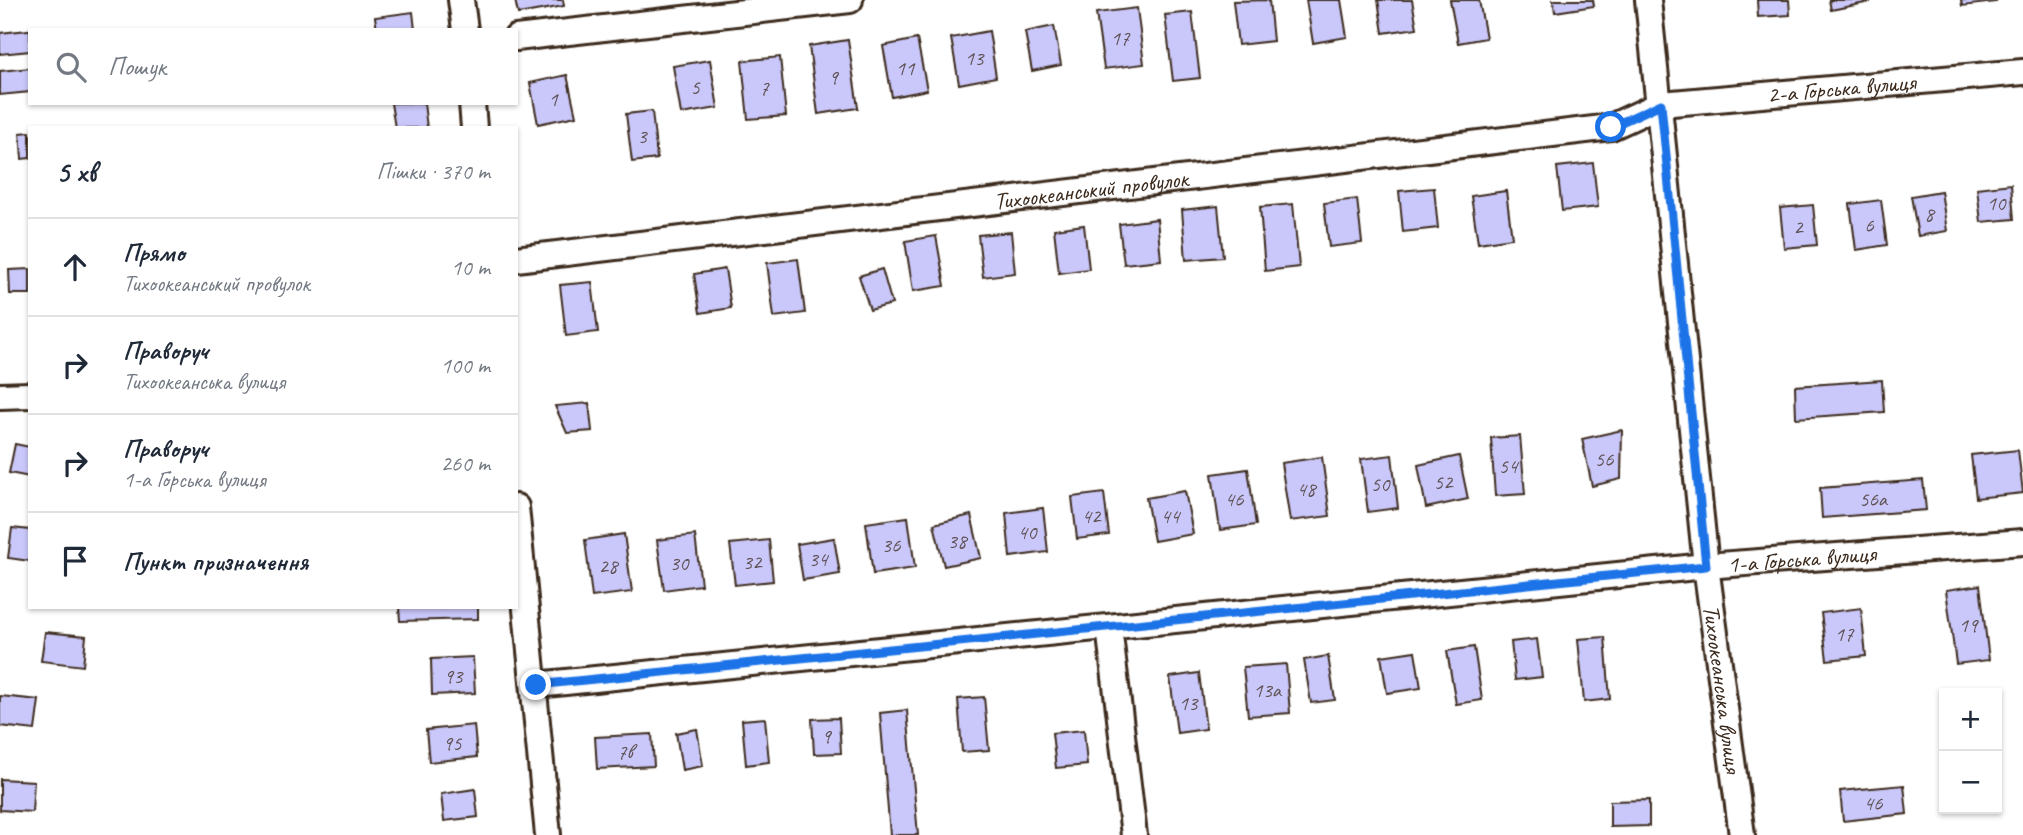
<!DOCTYPE html>
<html lang="uk">
<head>
<meta charset="utf-8">
<style>
	body { margin:0; font-family:Caveat,sans-serif; background:#f2f2f3; color:#1f2937 }
	.controls { position:absolute; right:21px; bottom:21px; display:grid; overflow:hidden; border-radius:0px; box-shadow:0 2px 5px #0004 }
	.controls button { width:63px; height:63px; display:grid; place-items:center; padding:0; border:0; border-bottom:2px solid #e0e1e3; background:#fff; color:#1f2937; font:35px sans-serif }
	.stop { position:absolute; width:21px; height:21px; margin:-16px; border:5px solid #1a73e8; border-radius:50%; background:#fff }
	.stop.end { background:#1a73e8; border-color:#fff; box-shadow:0 2px 7px #0008 }
	.list { margin:0; padding:0; list-style:none }
	h2 { display:flex; justify-content:space-between; align-items:center; height:91px; margin:0; padding:0 28px; font-size:30px }
	h2 small { font-size:23px; font-weight:400; color:#747a83 }
	.list li { display:grid; grid-template-columns:46px 1fr auto; gap:21px; align-items:center; box-sizing:border-box; height:98px; padding:0 28px; border-top:2px solid #e0e1e3 }
	.list b { display:block; font-size:26px; white-space:nowrap }
	.list p { margin:0; font-size:23px; white-space:nowrap; color:#747a83 }
	.list em { font-size:23px; font-style:normal; color:#747a83 }
	.icon { flex:none; width:38px; height:38px; fill:none; stroke:currentColor; stroke-width:2; stroke-linecap:round; stroke-linejoin:round }
	.map { position:relative; flex:none; width:2023px; height:835px; overflow:hidden }
	.search { position:absolute; background:#fff; box-shadow:0 2px 5px #0004; left:28px; top:28px; width:490px; height:77px; display:flex; align-items:center; gap:18px; box-sizing:border-box; padding:0 24px; border-radius:0px; color:#747a83; font-size:26px }
	.panel { position:absolute; background:#fff; box-shadow:0 2px 5px #0004; left:28px; top:126px; width:490px; height:483px; border-radius:0px }
	.map>svg:first-child { display:block }
	.building { fill:#cac8fa; stroke:#3b2a1e; stroke-width:2 }
	.lines { fill:none; stroke-linecap:round; stroke-linejoin:round }
	.minor-casing { stroke:#3b2a1e; stroke-width:30 }
	.minor { stroke:#fff; stroke-width:24 }
	.route { stroke:#1a73e8; stroke-width:9 }
	.labels { text-anchor:middle; stroke-width:7; stroke-linejoin:round; paint-order:stroke }
	.number-label { font-size:21px; fill:#5f5255 }
	.street-label { font-size:24px; fill:#3b2a1e; stroke:#fff }
</style>
</head>
<body>
<div class="map">
<svg width="2023" height="835" viewBox="0 0 2023 835">
	<rect width="100%" height="100%" fill="#fff"/>
	<filter id="ink" filterUnits="userSpaceOnUse"><feTurbulence type="fractalNoise" baseFrequency=".0143" numOctaves="2"/><feDisplacementMap in="SourceGraphic" scale="14" xChannelSelector="R" yChannelSelector="G"/><feConvolveMatrix kernelMatrix="1 2 1 2 8 2 1 2 1" color-interpolation-filters="sRGB"/></filter>
	<g filter="url(#ink)">
		<g class="building">
			<path d="M515,0H563L564,6L518,14Z"/>
			<path d="M1269,0L1273,41L1238,45L1233,1Z"/>
			<path d="M1306,0H1341L1347,37L1313,43Z"/>
			<path d="M1378,0H1412L1417,28L1383,33Z"/>
			<path d="M1450,0H1479L1486,38L1458,43Z"/>
			<path d="M1553,0H1593L1594,6L1555,12Z"/>
			<path d="M1757,0H1789L1790,15L1758,17Z"/>
			<path d="M1829,0H1869L1870,2L1831,10Z"/>
			<path d="M1961,0H1995L1996,2L1962,6Z"/>
			<path d="M1137,8L1144,64L1104,69L1096,13Z"/>
			<path d="M413,12L415,30H377L375,17Z"/>
			<path d="M1192,12L1200,78L1173,81L1165,15Z"/>
			<path d="M1054,26L1061,65L1032,71L1025,32Z"/>
			<path d="M47,28L30,30V51L0,54V33Z"/>
			<path d="M989,31L996,77L959,84L951,38Z"/>
			<path d="M917,39L927,90L892,97L883,46Z"/>
			<path d="M848,40L858,108L818,114L809,46Z"/>
			<path d="M780,57L786,116L748,119L742,61Z"/>
			<path d="M710,60L718,108L681,114L673,66Z"/>
			<path d="M30,68V92L0,95V71Z"/>
			<path d="M567,75L576,116L538,124L530,83Z"/>
			<path d="M391,103H424L427,128H395Z"/>
			<path d="M652,111L657,159L632,162L626,114Z"/>
			<path d="M30,132V158L22,159L20,133Z"/>
			<path d="M1593,163L1598,207L1562,211L1557,167Z"/>
			<path d="M2011,184L2014,219L1981,222L1977,188Z"/>
			<path d="M1434,188L1438,228L1403,232L1399,191Z"/>
			<path d="M1506,191L1512,238L1478,243L1471,196Z"/>
			<path d="M1941,191L1947,231L1918,236L1911,196Z"/>
			<path d="M1357,199L1362,243L1329,247L1324,203Z"/>
			<path d="M1881,200L1887,245L1856,250L1850,204Z"/>
			<path d="M1293,204L1299,267L1265,271L1260,207Z"/>
			<path d="M1813,205L1817,245L1784,248L1780,208Z"/>
			<path d="M1218,206L1223,257L1186,260L1182,210Z"/>
			<path d="M1157,219L1161,260L1124,264L1119,224Z"/>
			<path d="M1084,225L1089,269L1059,273L1054,229Z"/>
			<path d="M1011,232L1015,273L983,277L978,235Z"/>
			<path d="M936,236L945,286L913,291L905,241Z"/>
			<path d="M798,259L805,313L774,317L767,263Z"/>
			<path d="M30,269V294H10L9,270Z"/>
			<path d="M725,269L731,308L700,313L694,274Z"/>
			<path d="M882,269L892,304L870,310L859,276Z"/>
			<path d="M592,282L598,332L566,336L560,285Z"/>
			<path d="M1882,380L1884,412L1796,418L1795,386Z"/>
			<path d="M589,403L592,431L567,433L555,406Z"/>
			<path d="M1622,430L1621,479L1592,486L1582,439Z"/>
			<path d="M1520,436L1525,494L1495,496L1491,438Z"/>
			<path d="M15,444L30,447V477L9,473Z"/>
			<path d="M2018,450L2023,493L1976,498L1971,455Z"/>
			<path d="M1392,455L1398,508L1368,512L1361,459Z"/>
			<path d="M1459,456L1468,499L1426,508L1418,465Z"/>
			<path d="M1322,457L1330,516L1290,521L1281,463Z"/>
			<path d="M1248,469L1256,525L1220,530L1212,474Z"/>
			<path d="M1923,480L1926,510L1822,518L1820,488Z"/>
			<path d="M1185,491L1193,534L1154,541L1146,498Z"/>
			<path d="M1104,493L1109,535L1077,539L1072,497Z"/>
			<path d="M1043,508L1048,552L1010,557L1006,513Z"/>
			<path d="M971,515L981,558L944,566L934,524Z"/>
			<path d="M908,517L915,568L873,574L866,523Z"/>
			<path d="M12,528L30,530V561L8,558Z"/>
			<path d="M624,534L632,592L592,597L585,540Z"/>
			<path d="M695,535L701,585L664,590L657,540Z"/>
			<path d="M834,538L840,574L803,580L797,544Z"/>
			<path d="M769,540L773,581L735,585L730,544Z"/>
			<path d="M1980,585L1989,660L1956,664L1946,590Z"/>
			<path d="M399,607H478V619L400,621Z"/>
			<path d="M1861,608L1866,656L1827,660L1821,613Z"/>
			<path d="M45,632L86,636L83,666L41,661Z"/>
			<path d="M1605,637L1610,699L1584,702L1578,639Z"/>
			<path d="M1537,639L1542,677L1515,680L1511,642Z"/>
			<path d="M1474,647L1482,700L1456,704L1447,651Z"/>
			<path d="M1415,651L1421,688L1387,693L1381,656Z"/>
			<path d="M1328,656L1335,700L1311,703L1304,660Z"/>
			<path d="M473,657L475,693L432,695L431,659Z"/>
			<path d="M1286,664L1290,713L1248,716L1243,667Z"/>
			<path d="M1199,673L1206,729L1177,733L1170,677Z"/>
			<path d="M0,696L39,700L35,730L0,726Z"/>
			<path d="M984,697L989,750L962,752L958,699Z"/>
			<path d="M907,710L918,835H890L880,713Z"/>
			<path d="M765,718L769,762L746,765L742,720Z"/>
			<path d="M839,718L841,753L814,754L812,719Z"/>
			<path d="M474,725L477,757L429,762L426,730Z"/>
			<path d="M697,729L703,766L682,770L676,733Z"/>
			<path d="M1084,730L1087,765L1056,768L1052,733Z"/>
			<path d="M652,734L654,766L597,769L595,737Z"/>
			<path d="M0,779L34,781L32,812L0,810Z"/>
			<path d="M1904,785L1907,814L1843,821L1840,791Z"/>
			<path d="M475,789L478,817L444,821L441,794Z"/>
			<path d="M1649,800V826L1610,827V801Z"/>
		</g>
		<g class="lines">
			<defs>
				<g id="minor">
					<path d="M461,0L465,30"/>
					<path id="s1" d="M1648,0L1706,566L1742,835"/>
					<path d="M516,38L850,0"/>
					<path d="M472,103L474,128"/>
					<path id="s2" d="M516,259L1611,127L1661,104L2023,72"/>
					<path d="M0,396L30,395"/>
					<path d="M516,507L548,835"/>
					<path d="M1109,627L1134,835"/>
					<path id="s3" d="M536,685L1706,566L2023,542"/>
				</g>
			</defs>
			<use href="#minor" class="minor-casing"/>
			<use href="#minor" class="minor"/>
		</g>
	</g>
	<g class="lines" filter="url(#ink)">
		<path class="route" d="M536,685L1706,566L1661,104L1611,127"/>
	</g>
	<g class="labels">
		<g class="number-label">
			<text x="1120" y="45">17</text>
			<text x="974" y="65">13</text>
			<text x="905" y="75">11</text>
			<text x="833" y="84">9</text>
			<text x="695" y="94">5</text>
			<text x="764" y="95">7</text>
			<text x="553" y="106">1</text>
			<text x="642" y="143">3</text>
			<text x="1996" y="210">10</text>
			<text x="1929" y="221">8</text>
			<text x="1869" y="232">6</text>
			<text x="1798" y="234">2</text>
			<text x="1604" y="466">56</text>
			<text x="1508" y="473">54</text>
			<text x="1443" y="489">52</text>
			<text x="1380" y="491">50</text>
			<text x="1306" y="496">48</text>
			<text x="1234" y="506">46</text>
			<text x="1873" y="506">56а</text>
			<text x="1091" y="523">42</text>
			<text x="1170" y="523">44</text>
			<text x="1027" y="539">40</text>
			<text x="957" y="548">38</text>
			<text x="891" y="552">36</text>
			<text x="818" y="566">34</text>
			<text x="752" y="569">32</text>
			<text x="679" y="570">30</text>
			<text x="608" y="573">28</text>
			<text x="1968" y="632">19</text>
			<text x="1844" y="641">17</text>
			<text x="453" y="683">93</text>
			<text x="1267" y="697">13а</text>
			<text x="1188" y="710">13</text>
			<text x="826" y="743">9</text>
			<text x="452" y="750">95</text>
			<text x="625" y="759">7в</text>
			<text x="1873" y="810">46</text>
		</g>
		<g class="street-label">
			<text dy="8" stroke="none"><textPath href="#s2" startOffset="1339">2-а Горська вулиця</textPath></text>
			<text dy="8" stroke="none"><textPath href="#s2" startOffset="579">Тихоокеанський провулок</textPath></text>
			<text dy="8" stroke="none"><textPath href="#s3" startOffset="1272">1-а Горська вулиця</textPath></text>
			<text dy="8" stroke="none"><textPath href="#s1" startOffset="693">Тихоокеанська вулиця</textPath></text>
		</g>
	</g>
</svg>
<div class="controls">
<button>+</button>
<button>−</button>
</div>
<div class="stop" style="left:1611px;top:127px"></div>
<div class="stop end" style="left:536px;top:685px"></div>
<div class="search"><svg class="icon" aria-label="search" viewBox="0 0 24 24"><circle cx="10" cy="10" r="6"/><path d="M15 15l6 6"/></svg>Пошук</div>
<section class="panel">
<h2>5 хв<small>Пішки · 370 m</small></h2>
<ul class="list">
<li><svg class="icon" aria-label="ahead" viewBox="0 0 24 24"><path d="M12 20V5M6 11l6-6 6 6"/></svg><div><b>Прямо</b><p>Тихоокеанський провулок</p></div><em>10 m</em></li>
<li><svg class="icon" aria-label="right" viewBox="0 0 24 24"><path d="M7 20v-9h11M14 6l5 5-5 5"/></svg><div><b>Праворуч</b><p>Тихоокеанська вулиця</p></div><em>100 m</em></li>
<li><svg class="icon" aria-label="right" viewBox="0 0 24 24"><path d="M7 20v-9h11M14 6l5 5-5 5"/></svg><div><b>Праворуч</b><p>1-а Горська вулиця</p></div><em>260 m</em></li>
<li><svg class="icon" aria-label="arrive" viewBox="0 0 24 24"><path d="M6 21V4h12l-3 4 3 4H6"/></svg><div><b>Пункт призначення</b></div></li>
</ul>
</section>
</div>
</body>
</html>
